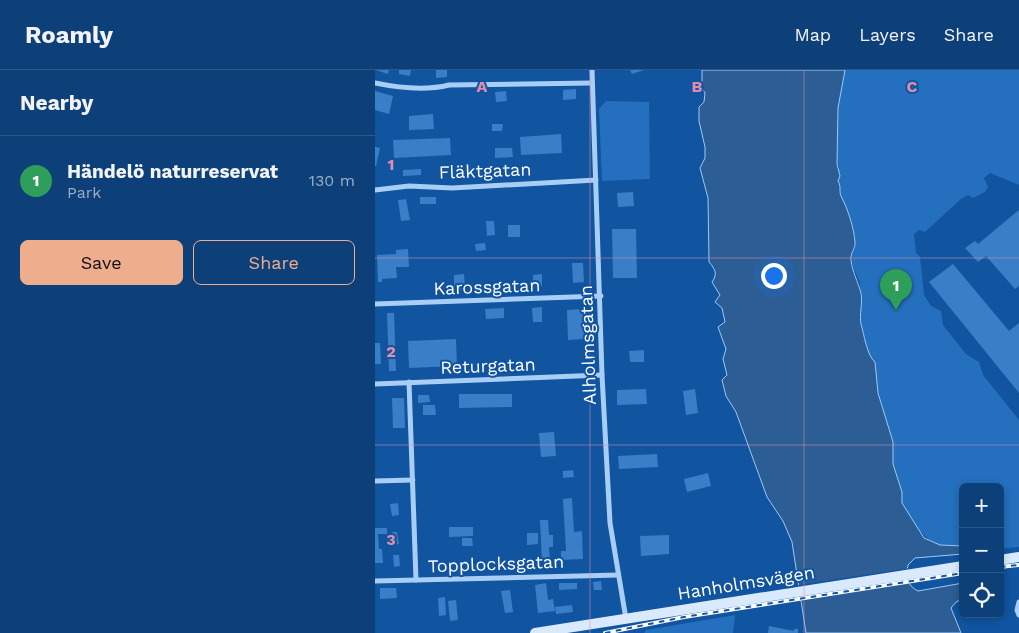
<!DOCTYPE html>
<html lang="en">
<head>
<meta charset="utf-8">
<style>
	body { margin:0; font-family:"Work Sans",sans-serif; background:#16467d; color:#f1f3f6 }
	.controls { position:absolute; right:15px; bottom:15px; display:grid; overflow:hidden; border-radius:8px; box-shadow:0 2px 8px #0003 }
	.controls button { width:45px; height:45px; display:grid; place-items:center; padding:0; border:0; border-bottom:1px solid #2d588a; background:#0d3f78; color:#f1f3f6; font:25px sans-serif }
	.you { position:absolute; left:398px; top:205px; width:18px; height:18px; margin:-12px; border:4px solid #fff; border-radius:50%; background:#1a73e8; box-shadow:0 0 0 8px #1a73e833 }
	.badge { display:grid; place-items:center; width:32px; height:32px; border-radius:50%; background:#eead8d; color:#fff; font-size:16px; font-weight:700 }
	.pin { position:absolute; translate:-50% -41px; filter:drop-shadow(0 1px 2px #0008) }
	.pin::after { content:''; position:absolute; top:26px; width:18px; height:15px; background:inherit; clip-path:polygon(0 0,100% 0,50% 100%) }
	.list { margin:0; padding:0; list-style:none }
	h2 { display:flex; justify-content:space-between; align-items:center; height:65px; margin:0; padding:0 20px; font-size:21px }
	h2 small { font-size:16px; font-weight:400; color:#9aafc6 }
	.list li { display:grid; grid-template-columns:32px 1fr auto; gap:15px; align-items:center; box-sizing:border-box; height:90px; padding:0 20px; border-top:1px solid #2d588a }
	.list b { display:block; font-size:19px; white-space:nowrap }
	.list p { margin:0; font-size:16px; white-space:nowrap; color:#9aafc6 }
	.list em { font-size:16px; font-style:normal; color:#9aafc6 }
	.actions { display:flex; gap:10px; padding:15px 20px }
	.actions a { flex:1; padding:11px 0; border:1px solid #eead8d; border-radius:8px; text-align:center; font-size:18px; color:#eead8d }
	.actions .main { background:#eead8d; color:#111 }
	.icon { flex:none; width:28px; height:28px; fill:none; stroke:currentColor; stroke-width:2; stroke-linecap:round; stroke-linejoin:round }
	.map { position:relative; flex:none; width:644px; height:563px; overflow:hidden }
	header { display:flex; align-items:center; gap:30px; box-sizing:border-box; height:70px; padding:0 25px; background:#0d3f78; border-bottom:1px solid #2d588a }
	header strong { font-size:24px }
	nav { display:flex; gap:28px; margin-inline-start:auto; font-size:18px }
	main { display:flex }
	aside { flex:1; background:#0d3f78 }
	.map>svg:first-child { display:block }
	.green { fill:#246fbe }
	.water { fill:#2c5e95; stroke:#9bc9f8 }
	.pier { fill:#1154a0 }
	.building { fill:#3a7ec7 }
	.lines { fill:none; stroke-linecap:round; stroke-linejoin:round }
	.street { stroke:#a9cef5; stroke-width:5 }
	.secondary { stroke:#daeafe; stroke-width:10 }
	.rail-casing { stroke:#fff; stroke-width:4 }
	.rail { stroke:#1154a0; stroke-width:2; stroke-dasharray:5.5; stroke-linecap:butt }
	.grid { fill:none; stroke:#e08cad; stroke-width:1; stroke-opacity:0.55 }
	.labels { text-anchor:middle; stroke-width:4; stroke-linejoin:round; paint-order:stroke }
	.street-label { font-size:18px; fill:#fff; stroke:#1154a0 }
	.grid-label { font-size:16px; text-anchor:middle; font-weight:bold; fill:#e08cad; stroke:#1154a0; stroke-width:4; stroke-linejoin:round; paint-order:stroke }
</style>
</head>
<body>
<header>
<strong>Roamly</strong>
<nav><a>Map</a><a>Layers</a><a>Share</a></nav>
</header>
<main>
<aside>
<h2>Nearby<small></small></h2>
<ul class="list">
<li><span class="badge" style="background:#2e9e5b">1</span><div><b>Händelö naturreservat</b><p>Park</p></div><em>130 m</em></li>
</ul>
<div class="actions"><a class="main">Save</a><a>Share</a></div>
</aside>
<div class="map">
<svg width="644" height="563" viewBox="0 0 644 563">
	<rect width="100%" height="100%" fill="#1154a0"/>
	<g class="green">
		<path d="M467,0H644V115L615,103L609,108L613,117L610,122L598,128L593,125L586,129L550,162L544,160L539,164L541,183L545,187L549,225L556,236L566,241L568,255L591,284L604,292L608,305L644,350V477L625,479V417H588V476C579,476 569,477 561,474C538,463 512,412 518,388L486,253L485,213L478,197L476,183L480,177V167L462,118L464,96L462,94L460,48Z"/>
		<path d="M231,31L274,32L275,109L227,111L224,39Z"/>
		<path d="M360,545L358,563H269L271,560Z"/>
	</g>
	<path class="water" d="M327,0H470L463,38L462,94L465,106L463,111C467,117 463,122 467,128C473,140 479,158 480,172C481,178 475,183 476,190C477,201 483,212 486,223C488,233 484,244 486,254C489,264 492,286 500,292L503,323L518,372V394L527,422V433L549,468L565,475L588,476V484L540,488L533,495C531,506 532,516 543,521L588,513V529L581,532L576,538L586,563H431L417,472L408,451L392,427L361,342L351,326L347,310L352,305L348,289L351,279L343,257L350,252L347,238L340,232L345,225L337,212C343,204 340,199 334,192L333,128L325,98L330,88V77L324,51V37L329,32L330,23L327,18Z"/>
	<path class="pier" d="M535,498L536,513L426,531L423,515Z"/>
	<g class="building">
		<path d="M1,0H14L13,4Z"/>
		<path d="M24,0H36L35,6L24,4Z"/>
		<path d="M61,0H72V7L61,8Z"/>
		<path d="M255,0H269L257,4Z"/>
		<path d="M201,19V29L188,30V20Z"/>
		<path d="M0,21L18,26L14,44L0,40Z"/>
		<path d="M131,21L132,31L121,32L120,22Z"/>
		<path d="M58,44L59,59L34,60V46Z"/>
		<path d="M117,54H128L127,61H117Z"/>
		<path d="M186,64L187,83L146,85L145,67Z"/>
		<path d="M75,68L76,85L19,88L18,70Z"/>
		<path d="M0,77L5,78L1,96H0Z"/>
		<path d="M120,78H137L138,87L120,88Z"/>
		<path d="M46,99V105L28,106V100Z"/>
		<path d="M258,122L259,136L243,137L242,123Z"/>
		<rect x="45" y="127" width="16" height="7"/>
		<path d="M31,129L35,150L26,151L23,130Z"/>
		<path d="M644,140V216L640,219L611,186L603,192L590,178L600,171L603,174Z"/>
		<path d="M111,151H119L120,165L112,166Z"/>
		<rect x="133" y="155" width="12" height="12"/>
		<path d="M237,159H261L262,208H238Z"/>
		<path d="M110,173L111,180L101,181L100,174Z"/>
		<path d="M33,179L34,197H21L22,208L7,209V212H3L2,185L21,184V180Z"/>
		<path d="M197,193H208L209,212L198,213Z"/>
		<path d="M578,194L634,261L644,253V323L554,212Z"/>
		<path d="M89,204L90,219L79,220V205Z"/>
		<path d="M167,204V216H158V205Z"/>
		<path d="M167,237V252H158L157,238Z"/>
		<path d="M129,238V248L111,249L110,239Z"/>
		<path d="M208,239L209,269L193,270L192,240Z"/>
		<path d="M12,243H19L21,301H14Z"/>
		<path d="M81,269L82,296L34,298L33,271Z"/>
		<path d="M0,273H5L6,294H0Z"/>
		<path d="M269,280V292H255L254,281Z"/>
		<path d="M271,319L272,334L242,335V320Z"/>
		<path d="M320,319L323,343L311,345L308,321Z"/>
		<path d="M84,324H137V337L84,338Z"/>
		<path d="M43,325H54L55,332L43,333Z"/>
		<path d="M17,328H29L30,358H18Z"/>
		<path d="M48,335H60L61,345H48Z"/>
		<path d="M179,362L181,386L166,387L164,363Z"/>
		<path d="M282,384L283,397L244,399L243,386Z"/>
		<path d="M198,400L199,407L188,408V401Z"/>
		<path d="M333,403L336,416L312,422L309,409Z"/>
		<path d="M197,428L199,462L207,461L208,489L186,490V481H191L188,429Z"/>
		<path d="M23,433L24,445L17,446L15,434Z"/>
		<path d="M165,450H173L174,465H178V477H174L175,492H167Z"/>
		<path d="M74,457H98V466L74,467Z"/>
		<path d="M0,458H12V464H3L4,479H7L8,493H0Z"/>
		<path d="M17,462H22L24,474L18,475Z"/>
		<path d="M152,463H163V474L152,475Z"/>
		<path d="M294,465V484L266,486L265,466Z"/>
		<path d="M87,468H97L98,476H87Z"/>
		<path d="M18,485H24L25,496L19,497Z"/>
		<path d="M226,511L227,520H219L218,512Z"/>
		<path d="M171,513L173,530L178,529L180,541L163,543L160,515Z"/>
		<path d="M184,513H202V519L184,520Z"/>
		<path d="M5,518H21L22,528L5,529Z"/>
		<path d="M135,520L138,542L130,543L126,521Z"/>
		<path d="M70,527L71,545L64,546L63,528Z"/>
		<path d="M81,530L83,550L75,551L73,531Z"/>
		<path d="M197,535L198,542L181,544L180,537Z"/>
		<path d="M394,556L419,561V559H423V563H393Z"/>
	</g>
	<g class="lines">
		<g class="street">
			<path d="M217,0L227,305L235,453L251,549"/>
			<path d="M0,13C24,18 50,21 74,15L217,13"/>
			<path d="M0,120L34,116L77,118L221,110"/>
			<path d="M0,234L226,226"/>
			<path d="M34,312L41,510"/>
			<path d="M0,314L227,305"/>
			<path d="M0,411L38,410"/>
			<path d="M0,511L243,505"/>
			<path d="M644,532L642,540L644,545"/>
		</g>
		<g class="secondary">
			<path d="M625,490L644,487"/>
			<path d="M160,563L588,496"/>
		</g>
		<defs>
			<g id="rail">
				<path d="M625,497L644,495"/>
				<path d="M230,563L309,547L588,503"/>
			</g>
		</defs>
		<use href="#rail" class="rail-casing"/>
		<use href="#rail" class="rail"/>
	</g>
	<path class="grid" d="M215,0V563M429,0V563M0,188H644M0,375H644"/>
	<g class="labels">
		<g class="street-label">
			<text transform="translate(110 101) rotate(-2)" y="6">Fläktgatan</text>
			<text transform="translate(112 217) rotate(-2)" y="6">Karossgatan</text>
			<text transform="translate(213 275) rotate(-92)" y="6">Alholmsgatan</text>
			<text transform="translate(113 296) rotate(-2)" y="6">Returgatan</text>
			<text transform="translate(121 494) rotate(-2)" y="6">Topplocksgatan</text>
			<text transform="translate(371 513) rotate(-9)" y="6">Hanholmsvägen</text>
		</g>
	</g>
	<g class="grid-label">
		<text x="107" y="22">A</text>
		<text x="322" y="22">B</text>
		<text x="537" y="22">C</text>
		<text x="16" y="100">1</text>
		<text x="16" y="287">2</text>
		<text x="16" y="475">3</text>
	</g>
</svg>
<div class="controls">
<button>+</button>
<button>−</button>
<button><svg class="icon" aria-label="locate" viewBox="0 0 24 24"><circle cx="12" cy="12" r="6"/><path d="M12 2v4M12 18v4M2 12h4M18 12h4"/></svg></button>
</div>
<div class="you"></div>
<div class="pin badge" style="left:521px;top:240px;background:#2e9e5b">1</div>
</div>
</main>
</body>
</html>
